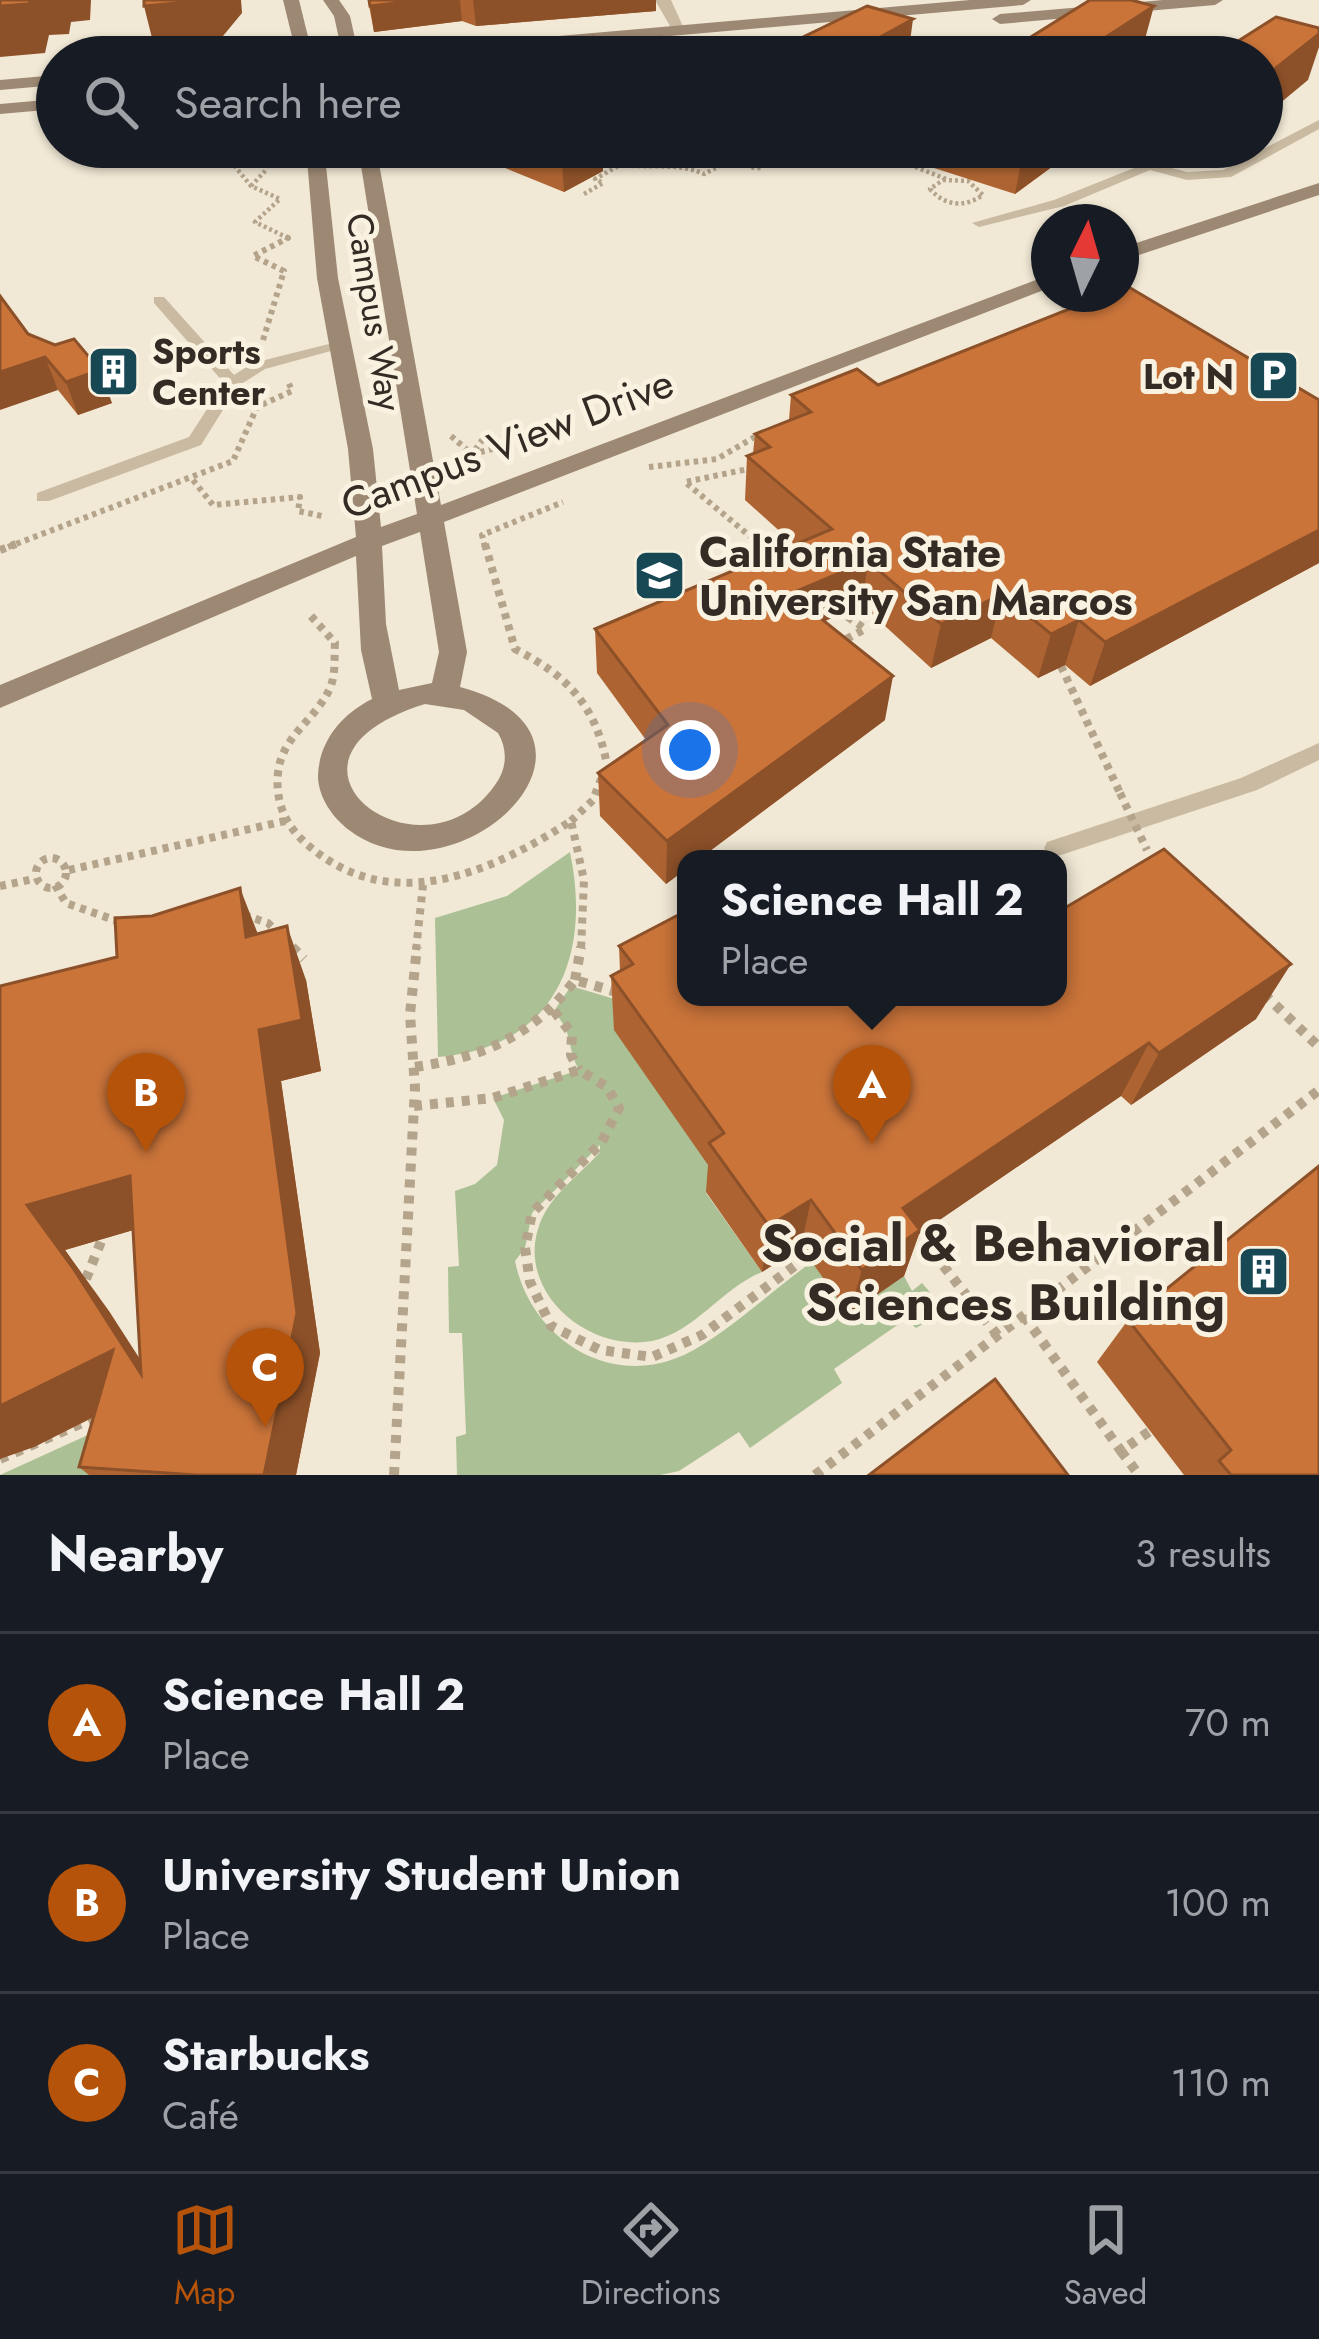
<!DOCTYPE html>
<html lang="en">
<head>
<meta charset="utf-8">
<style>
	body { margin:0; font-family:Jost,sans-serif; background:#20242c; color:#f1f3f6 }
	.compass { position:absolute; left:1031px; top:204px; width:108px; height:108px; border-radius:50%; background:#171b24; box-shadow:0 3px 9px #0004; rotate:5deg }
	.you { position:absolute; left:690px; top:750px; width:42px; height:42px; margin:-30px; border:9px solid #fff; border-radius:50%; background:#1a73e8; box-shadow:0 0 0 18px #1a73e833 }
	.badge { display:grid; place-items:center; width:78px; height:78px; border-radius:50%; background:#b45309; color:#fff; font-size:39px; font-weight:700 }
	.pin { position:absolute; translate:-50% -99px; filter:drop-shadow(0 3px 6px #0008) }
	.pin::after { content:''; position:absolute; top:63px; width:42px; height:36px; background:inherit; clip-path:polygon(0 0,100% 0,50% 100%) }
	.popup { position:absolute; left:677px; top:850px; width:390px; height:156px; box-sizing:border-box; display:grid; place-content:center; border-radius:24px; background:#171b24; filter:drop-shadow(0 3px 9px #0005); font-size:39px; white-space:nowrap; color:#9ea1a6 }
	.popup b { font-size:45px; color:#f1f3f6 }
	.popup::after { content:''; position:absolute; left:50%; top:100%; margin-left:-24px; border:24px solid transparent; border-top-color:#171b24 }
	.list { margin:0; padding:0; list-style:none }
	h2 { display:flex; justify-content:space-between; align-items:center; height:156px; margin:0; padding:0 48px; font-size:51px }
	h2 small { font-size:39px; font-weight:400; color:#9ea1a6 }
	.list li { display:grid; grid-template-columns:78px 1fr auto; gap:36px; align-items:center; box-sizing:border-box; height:180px; padding:0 48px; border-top:3px solid #363941 }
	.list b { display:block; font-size:45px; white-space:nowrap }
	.list p { margin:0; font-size:39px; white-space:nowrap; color:#9ea1a6 }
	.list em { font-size:39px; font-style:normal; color:#9ea1a6 }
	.icon { flex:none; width:66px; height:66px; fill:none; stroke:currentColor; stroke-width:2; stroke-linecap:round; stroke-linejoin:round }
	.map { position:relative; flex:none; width:1319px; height:1475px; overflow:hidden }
	.search { position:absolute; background:#171b24; box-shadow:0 3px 9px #0004; left:36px; right:36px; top:36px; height:132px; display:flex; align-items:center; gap:30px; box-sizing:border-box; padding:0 42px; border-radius:66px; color:#9ea1a6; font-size:45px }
	.sheet { height:696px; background:#171b24 }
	nav { display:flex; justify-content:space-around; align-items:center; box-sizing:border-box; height:168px; border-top:3px solid #363941; background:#171b24; font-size:33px; color:#9ea1a6 }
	nav a { display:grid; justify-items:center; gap:6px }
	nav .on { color:#b45309 }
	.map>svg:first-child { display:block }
	.green { fill:#abc095 }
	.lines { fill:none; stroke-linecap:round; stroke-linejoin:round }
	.path-far3 { stroke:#b5a48c; stroke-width:4.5; stroke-dasharray:3 3; stroke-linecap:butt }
	.path-far2 { stroke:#b5a48c; stroke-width:6; stroke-dasharray:4.5 4.5; stroke-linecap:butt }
	.path-far1 { stroke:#b5a48c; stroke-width:8; stroke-dasharray:6 6; stroke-linecap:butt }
	.path { stroke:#b5a48c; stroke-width:10; stroke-dasharray:8 8; stroke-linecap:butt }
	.lane { fill:#c9baa1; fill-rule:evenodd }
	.street { fill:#c9baa1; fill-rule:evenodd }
	.secondary { fill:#9d8973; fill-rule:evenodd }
	.path-bridge { stroke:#b5a48c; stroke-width:8; stroke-dasharray:6 6; stroke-linecap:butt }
	.wall { fill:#ae6432; fill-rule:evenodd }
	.shaded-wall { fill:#8d5129 }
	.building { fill:#ca743a; stroke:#8d5129; stroke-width:3; fill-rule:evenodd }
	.labels { text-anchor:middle; stroke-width:10; stroke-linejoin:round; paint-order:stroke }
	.far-street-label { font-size:36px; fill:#332b24; stroke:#f9f2e1 }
	.far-poi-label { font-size:36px; font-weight:bold; fill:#332b24; stroke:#f9f2e1; text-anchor:start }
	.street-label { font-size:42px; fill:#332b24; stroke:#f9f2e1 }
	.poi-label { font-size:42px; font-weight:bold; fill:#332b24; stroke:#f9f2e1; text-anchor:start }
	.near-poi-label { font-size:51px; font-weight:bold; fill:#332b24; stroke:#f9f2e1; text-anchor:end }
</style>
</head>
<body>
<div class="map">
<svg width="1319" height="1475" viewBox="0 0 1319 1475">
	<rect width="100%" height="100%" fill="#f1e8d5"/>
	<g class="green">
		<path d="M570,852C592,957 555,1048 438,1057L435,918L507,896Z"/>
		<path d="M571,986L621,1001L720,1183L706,1193L762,1272C722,1288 695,1332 652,1341C587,1353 514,1290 540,1223C552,1193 580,1175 600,1152V1145L532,1213L525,1248L515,1261C530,1336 607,1390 684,1355C726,1335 772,1290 812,1262L849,1313L904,1276L912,1291L922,1283L946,1311L916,1328L906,1319L834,1369L842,1383L750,1448L739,1432L679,1471L660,1475H457L456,1437L466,1434L462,1333H449L448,1267L459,1266L455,1191L475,1184L497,1165L504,1120L493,1098L579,1070C565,1043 576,1039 554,1011Z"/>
		<path d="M101,1429L111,1475H0Z"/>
	</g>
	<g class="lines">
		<g class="path-far3">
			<path d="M212,57L213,37"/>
			<path d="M219,147L251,186L280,199L255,222L288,238"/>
			<path d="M582,147C615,180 665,156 704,174L731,160L757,169L794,147"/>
			<path d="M722,147L756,160L778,147"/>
			<path d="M865,147L946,179"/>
			<path d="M677,148L699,147"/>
			<path d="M943,180L968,181L983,195C964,208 945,206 930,189Z"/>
			<path d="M251,186L266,170L270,147"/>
			<path d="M584,194L603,183L595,179L620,165"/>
		</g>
		<g class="path-far2">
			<path d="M1061,306L1078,299L1088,310"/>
			<path d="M263,340L284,271L253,256L288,238L282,235"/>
			<path d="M451,436L472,454"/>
			<path d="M483,439L472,454L501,447"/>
			<path d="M649,467L717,459L758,435"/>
			<path d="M753,468L685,482L763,547"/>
			<path d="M193,480L213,505L300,497L298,511L322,516"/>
			<path d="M8,547L233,461L257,407L292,391L288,381"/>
			<path d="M485,547L482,535L563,502"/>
		</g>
		<g class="path-far1">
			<path d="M485,544L515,649C568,676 596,706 607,765"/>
			<path d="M759,544L776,558"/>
			<path d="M0,550L16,544"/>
			<path d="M838,610L865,629L839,643"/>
			<path d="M311,616L335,643C334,658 336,674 330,688C316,720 282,735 278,773C275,803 286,827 309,846C392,917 492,872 571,821L584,880L581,950"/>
			<path d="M1061,666L1120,793"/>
			<path d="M571,821L593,800L601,779"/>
			<circle cx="51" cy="873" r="15"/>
			<path d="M69,870L285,821"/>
			<path d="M55,885L66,903L123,923"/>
			<path d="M0,886L34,879"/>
			<path d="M244,915L268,923L295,950"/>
			<path d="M416,950L423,885"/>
		</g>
		<g class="path">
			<path d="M292,947L304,959"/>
			<path d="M575,980L581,947"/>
			<path d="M1264,994L1319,1047"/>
			<path d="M554,1011L572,1034L571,1055L579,1070"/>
			<path d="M415,1067C483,1057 533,1036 575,980L620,993"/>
			<path d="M414,1106L493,1098L579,1070L607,1087L619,1108L601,1143L532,1213L525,1248L530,1282L551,1326L600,1350L652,1357L702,1335L808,1256"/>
			<path d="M914,1228L998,1336"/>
			<path d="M86,1279L102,1239"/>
			<path d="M1024,1316L1121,1451L1150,1431"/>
			<path d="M1121,1451L1139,1475"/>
			<path d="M0,1459L98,1416"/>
			<path d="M394,1475L415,1088L410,1014L417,947"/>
			<path d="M815,1475L1319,1090"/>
		</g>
		<g class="lane">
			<path d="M1319,120V129L1231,177L1187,180L1150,170L1064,206L979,227L972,223L1054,200L1149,162L1187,172L1223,170Z"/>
			<path d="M154,297H164L234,375L253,363L341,341L349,346L265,369L238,386L201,445L49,501H37V493L189,437L224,383L154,303Z"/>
			<path d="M1319,743V760L1257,790L1055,857L1047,854L1044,848L1047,842L1241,778Z"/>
		</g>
		<path class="street" d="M655,0H671L686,33H674Z"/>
		<g class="secondary">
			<path d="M283,0H299L313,57H297Z"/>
			<path d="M323,0H339L350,16L359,57H343L334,16Z"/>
			<path d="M970,0H1031L1023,5L431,57H367L375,52Z"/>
			<path d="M1163,0H1223L1215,5L1000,24L992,19L1000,14Z"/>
			<path d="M57,75V85L0,90V80Z"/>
			<path d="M57,99V109L0,114V104Z"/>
			<path d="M306,147H324L338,278L373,449L381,527L417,514L358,147H376L441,505L1049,275V288L444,522L467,652L460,687C641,736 455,911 349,830C333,818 318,797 318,776C319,741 342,714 372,699L361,650L356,556L0,708V685L356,537L348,449L317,278ZM420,532L439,652L432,683L399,690L386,624L382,546ZM425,704L464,710L498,733C508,750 507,769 495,785C420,891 247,759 425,704Z"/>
			<path d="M1319,183V195L1121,261V248Z"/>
		</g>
		<path class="path-bridge" d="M1120,793L1147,850"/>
	</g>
	<g class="wall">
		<path d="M368,0H656V11L476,26L462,21L374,32Z"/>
		<path d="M472,147H603V171L564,192L488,161L487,155Z"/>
		<path d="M732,147H771L756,156Z"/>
		<path d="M908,147H1070L1068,155L1015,194L906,159Z"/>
		<path d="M28,334L112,403L78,415L58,390Z"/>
		<path d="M878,385L1319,400V563L1090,686L1065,665L1038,678L991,638L931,668L862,605L824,621L885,720L666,884L600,816L598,773L646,740L597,673L595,629L795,545L745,500L747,456L753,453L755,434L789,420L791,395Z"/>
		<path d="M258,934L306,980L321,1071L281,1081L320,1353L296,1475H89L79,1467L94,1417L34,1447L0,986ZM133,1230L140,1360L65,1250Z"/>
		<path d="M619,946L686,997L1256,1019L1131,1105L1121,1096L919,1234L904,1276L849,1314L801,1247L762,1272L706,1192L708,1165L614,1030L611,976L620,971Z"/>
		<path d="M1128,1320L1319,1475H1184L1097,1362Z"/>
	</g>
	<g class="shaded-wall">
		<path d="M30,0H91L90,20L71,22L69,34L49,35L45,53L0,57V6Z"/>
		<path d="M212,0H241L242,13L223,36L153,42L144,6Z"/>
		<path d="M422,0H460L462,21L374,32L370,6Z"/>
		<path d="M473,0H656V11L476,26Z"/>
		<path d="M1154,6L1142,50L1132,57H1075Z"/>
		<path d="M913,19L908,57H844Z"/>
		<path d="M1319,34V47L1308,80L1262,118V79Z"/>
		<path d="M561,147H603V171L564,192Z"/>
		<path d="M757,147H771L756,156Z"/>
		<path d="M1024,147H1070L1068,155L1015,194Z"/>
		<path d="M45,357L58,390L0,410V372Z"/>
		<path d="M100,370L112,403L78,415L66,382Z"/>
		<path d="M1319,530V563L1090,686L1105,642Z"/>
		<path d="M868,561L862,605L786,638L790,594Z"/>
		<path d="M1002,594L991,638L931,668L941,624Z"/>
		<path d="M1079,620L1065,665L1038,678L1051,634Z"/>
		<path d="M893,676L885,720L699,859H686V869L666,884L667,841Z"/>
		<path d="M240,888L261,942L246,937Z"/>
		<path d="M287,926L306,980L321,1071L281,1081L320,1353L296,1475H264L259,1030Z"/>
		<path d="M1291,964L1256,1019L1131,1105L1159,1053Z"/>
		<path d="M1149,1043L1121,1096L919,1234L904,1276L849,1314L862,1270L903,1208Z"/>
		<path d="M130,1176L161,1222L65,1250L109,1311L174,1412L141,1374L27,1205Z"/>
		<path d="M811,1200L801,1247L762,1272L769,1226Z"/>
		<path d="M113,1350L148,1389L34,1447L0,1459V1406Z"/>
	</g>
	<g class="building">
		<path d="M0,0H30L29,4L0,6Z"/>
		<path d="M144,0H212L144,6Z"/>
		<path d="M369,0H422L370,6Z"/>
		<path d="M1090,0H1131L1154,6L1075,57H999Z"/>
		<path d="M867,6L913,19L844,57H762Z"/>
		<path d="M1276,17L1319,28V34L1262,79V57H1213Z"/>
		<path d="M593,37L632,50L659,37L720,57H551Z"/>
		<path d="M1127,286L1319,400V530L1105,642L1079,620L1051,634L1002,594L941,624L868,561L790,594L893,676L667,841L598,773L668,725L595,629L832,529L747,456L770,447L755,434L811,412L791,395L857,369L878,385L1107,294H1121V289Z"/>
		<path d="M0,296L28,334L55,345L74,339L100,370L66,382L45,357L0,372Z"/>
		<path d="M1164,849L1291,964L1159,1053L1149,1043L903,1208L920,1230L862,1270L811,1200L769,1226L709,1143L724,1133L611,976L633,964L619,946L686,911V997H1058V912Z"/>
		<path d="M240,888L246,937L287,926L302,1020L259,1030L297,1313L264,1475H196L79,1467L113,1350L0,1406V986L117,957L115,918L152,916ZM130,1176L141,1374L73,1268L27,1205Z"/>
		<path d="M1319,1166V1475H1231L1219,1461L1231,1450L1128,1320Z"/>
		<path d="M995,1379L1068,1475H869Z"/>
	</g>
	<defs>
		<symbol id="building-square" viewBox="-11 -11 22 22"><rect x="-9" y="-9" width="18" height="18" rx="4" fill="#194855" stroke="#f9f2e1"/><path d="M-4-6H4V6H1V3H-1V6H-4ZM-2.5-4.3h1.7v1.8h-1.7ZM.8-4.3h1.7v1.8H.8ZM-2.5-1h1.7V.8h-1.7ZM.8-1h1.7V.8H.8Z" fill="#fff"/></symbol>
		<symbol id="parking-square" viewBox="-11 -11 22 22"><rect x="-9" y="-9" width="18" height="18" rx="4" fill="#194855" stroke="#f9f2e1"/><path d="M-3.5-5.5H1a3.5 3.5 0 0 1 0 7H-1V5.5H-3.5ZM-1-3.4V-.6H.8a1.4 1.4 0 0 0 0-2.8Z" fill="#fff"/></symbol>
		<symbol id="university-square" viewBox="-11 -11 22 22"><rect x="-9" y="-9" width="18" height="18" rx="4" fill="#194855" stroke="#f9f2e1"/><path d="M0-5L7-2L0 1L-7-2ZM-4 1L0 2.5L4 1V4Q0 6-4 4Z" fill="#fff"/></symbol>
	</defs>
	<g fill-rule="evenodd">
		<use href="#building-square" x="84" y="342" width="59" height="59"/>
		<use href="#parking-square" x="1244" y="346" width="59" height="59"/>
		<use href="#university-square" x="630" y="546" width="59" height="59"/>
		<use href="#building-square" x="1234" y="1242" width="59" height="59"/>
	</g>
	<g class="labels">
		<g class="far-street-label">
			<text transform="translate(375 312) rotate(81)" y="13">Campus Way</text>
		</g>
		<g class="far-poi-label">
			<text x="152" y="364">Sports<tspan x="152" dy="41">Center</tspan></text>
			<text x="1234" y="389" text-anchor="end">Lot N</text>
		</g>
		<g class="street-label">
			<text transform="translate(507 443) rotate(-21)" y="15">Campus View Drive</text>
		</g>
		<g class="poi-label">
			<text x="699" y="567">California State<tspan x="699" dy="48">University San Marcos</tspan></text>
		</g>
		<g class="near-poi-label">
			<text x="1225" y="1261">Social &amp; Behavioral<tspan x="1225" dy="59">Sciences Building</tspan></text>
		</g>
	</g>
</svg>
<svg class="compass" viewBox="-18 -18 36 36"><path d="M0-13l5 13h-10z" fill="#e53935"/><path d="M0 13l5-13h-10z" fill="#9ea1a6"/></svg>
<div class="you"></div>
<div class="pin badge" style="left:872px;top:1144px">A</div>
<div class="popup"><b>Science Hall 2</b>Place</div>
<div class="pin badge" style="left:146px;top:1152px">B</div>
<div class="pin badge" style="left:265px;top:1427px">C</div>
<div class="search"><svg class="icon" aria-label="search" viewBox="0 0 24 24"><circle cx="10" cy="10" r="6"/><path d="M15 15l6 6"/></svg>Search here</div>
</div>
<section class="sheet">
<h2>Nearby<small>3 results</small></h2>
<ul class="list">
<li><span class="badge">A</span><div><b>Science Hall 2</b><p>Place</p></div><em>70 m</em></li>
<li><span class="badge">B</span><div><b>University Student Union</b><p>Place</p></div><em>100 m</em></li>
<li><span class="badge">C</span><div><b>Starbucks</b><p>Café</p></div><em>110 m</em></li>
</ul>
</section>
<nav>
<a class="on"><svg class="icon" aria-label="map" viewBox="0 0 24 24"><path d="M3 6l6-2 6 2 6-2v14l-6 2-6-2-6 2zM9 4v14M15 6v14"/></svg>Map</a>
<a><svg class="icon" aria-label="directions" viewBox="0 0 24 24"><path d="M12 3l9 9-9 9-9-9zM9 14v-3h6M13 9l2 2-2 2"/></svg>Directions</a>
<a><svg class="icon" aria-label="saved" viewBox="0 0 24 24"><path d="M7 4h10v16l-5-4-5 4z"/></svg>Saved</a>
</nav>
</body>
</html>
